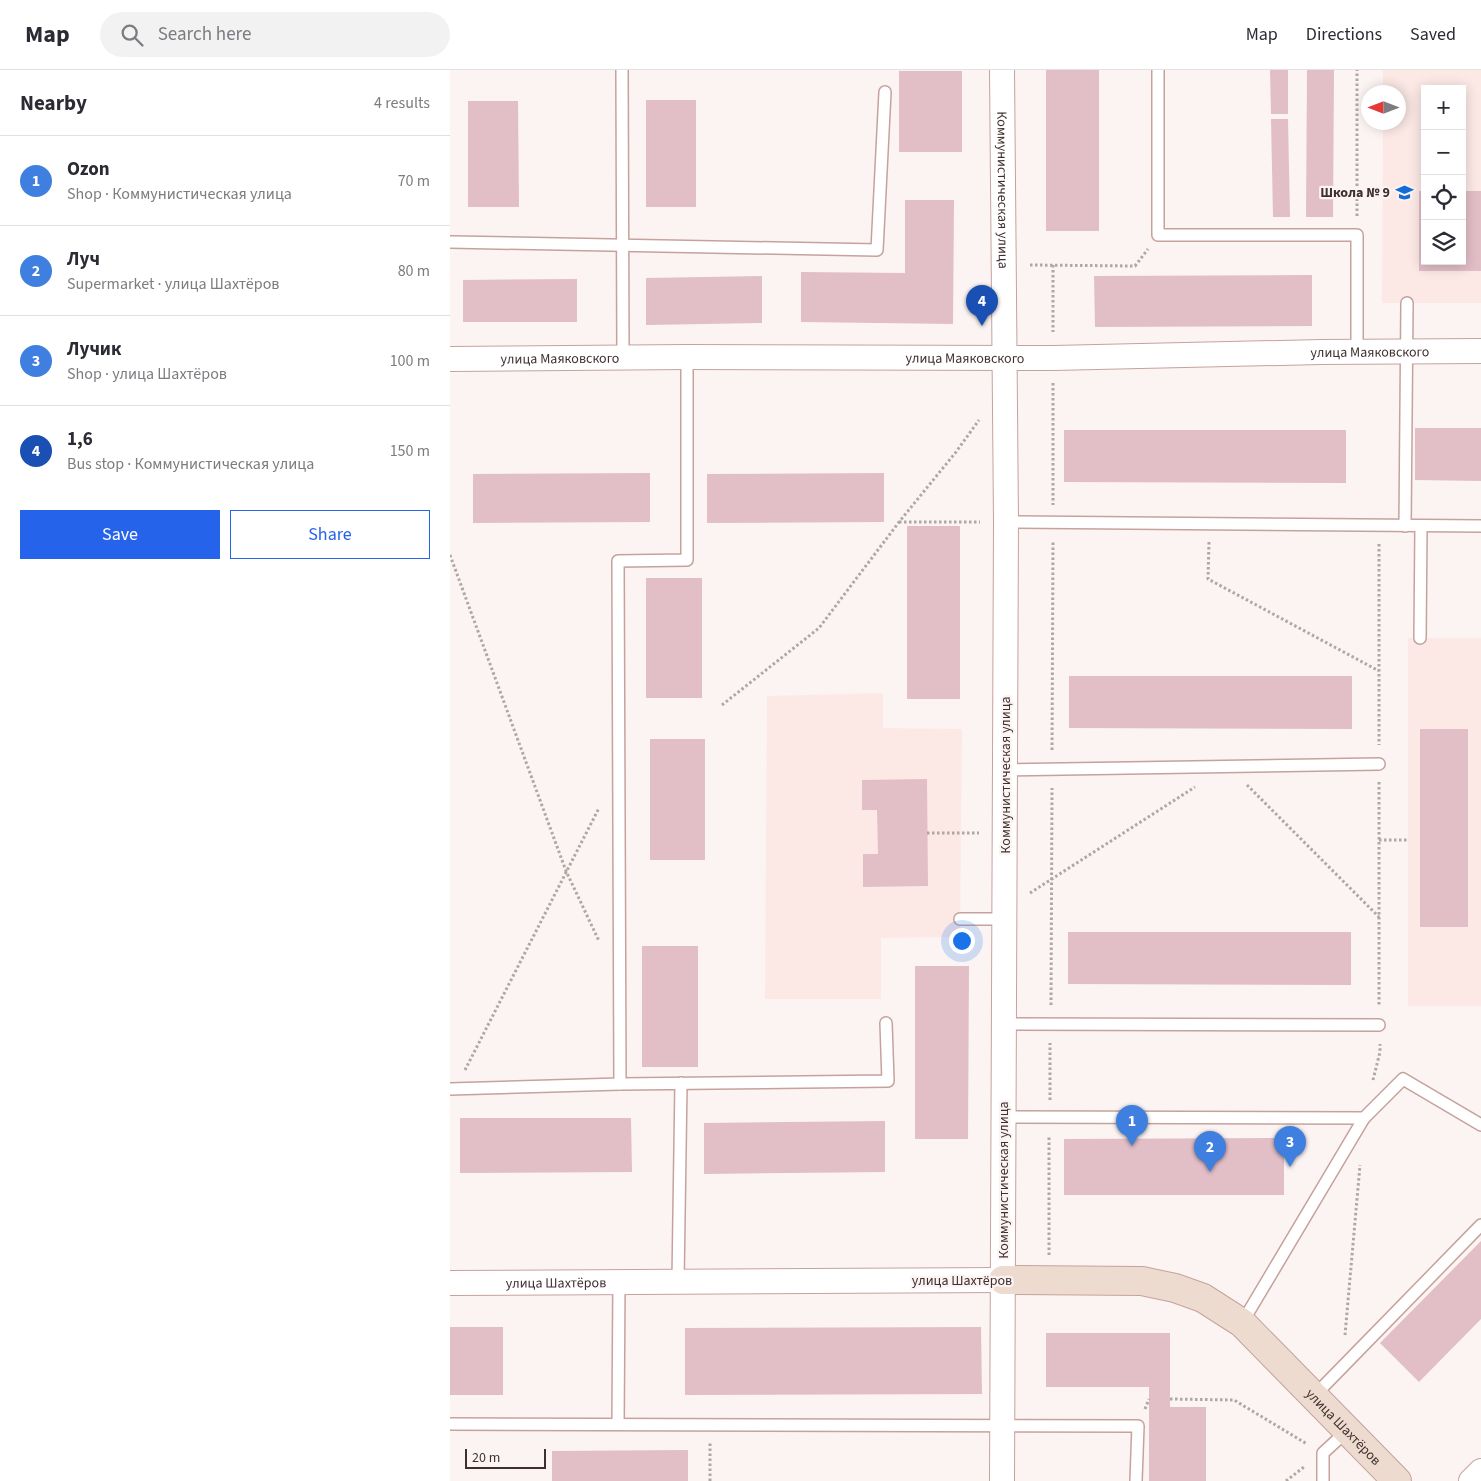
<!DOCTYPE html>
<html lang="en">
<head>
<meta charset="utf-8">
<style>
	body { margin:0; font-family:"Source Sans 3",sans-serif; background:#f2f2f3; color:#2b2b33 }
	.controls { position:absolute; right:15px; top:15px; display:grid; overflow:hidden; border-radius:0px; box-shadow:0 2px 12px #0003 }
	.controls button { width:45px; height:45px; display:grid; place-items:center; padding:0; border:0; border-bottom:1px solid #e1e1e2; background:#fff; color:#2b2b33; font:25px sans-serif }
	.compass { position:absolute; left:911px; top:15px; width:45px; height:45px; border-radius:50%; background:#fff; box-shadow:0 2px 12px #0003; rotate:270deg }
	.scale { position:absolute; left:15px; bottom:12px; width:81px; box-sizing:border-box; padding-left:5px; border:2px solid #3f302f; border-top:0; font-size:14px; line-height:18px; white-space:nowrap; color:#3f302f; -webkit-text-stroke:4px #fbf4f2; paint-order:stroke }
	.you { position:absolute; left:511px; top:870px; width:18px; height:18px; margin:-12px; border:4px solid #fff; border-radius:50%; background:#1a73e8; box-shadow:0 0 0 8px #1a73e833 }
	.badge { display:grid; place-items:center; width:32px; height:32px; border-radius:50%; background:#2563eb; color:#fff; font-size:16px; font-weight:700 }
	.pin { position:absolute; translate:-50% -41px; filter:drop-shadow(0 1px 2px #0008) }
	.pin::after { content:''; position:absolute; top:26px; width:18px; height:15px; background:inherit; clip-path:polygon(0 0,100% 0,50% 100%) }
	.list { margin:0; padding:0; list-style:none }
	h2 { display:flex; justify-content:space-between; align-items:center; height:65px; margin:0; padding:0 20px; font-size:21px }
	h2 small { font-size:16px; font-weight:400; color:#7c7c81 }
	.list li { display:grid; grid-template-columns:32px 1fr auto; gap:15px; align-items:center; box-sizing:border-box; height:90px; padding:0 20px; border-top:1px solid #e1e1e2 }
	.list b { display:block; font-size:19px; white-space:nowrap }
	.list p { margin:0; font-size:16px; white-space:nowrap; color:#7c7c81 }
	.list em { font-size:16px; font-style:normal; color:#7c7c81 }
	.actions { display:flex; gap:10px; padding:15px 20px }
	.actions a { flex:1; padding:11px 0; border:1px solid #2563eb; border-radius:0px; text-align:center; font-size:18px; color:#2563eb }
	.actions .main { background:#2563eb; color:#fff }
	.icon { flex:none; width:28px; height:28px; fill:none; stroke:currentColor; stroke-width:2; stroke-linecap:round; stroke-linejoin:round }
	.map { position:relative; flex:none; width:1031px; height:1411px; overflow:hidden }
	header { display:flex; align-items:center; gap:30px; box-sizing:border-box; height:70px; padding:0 25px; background:#fff; border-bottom:1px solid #e1e1e2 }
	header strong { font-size:24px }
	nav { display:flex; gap:28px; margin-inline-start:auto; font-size:18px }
	.search { width:350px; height:45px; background:#f2f2f3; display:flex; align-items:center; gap:12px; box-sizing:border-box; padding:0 18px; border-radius:28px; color:#7c7c81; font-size:19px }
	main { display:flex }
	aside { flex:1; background:#fff }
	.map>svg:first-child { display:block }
	.built { fill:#fce9e6; fill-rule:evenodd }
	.building { fill:#e2bec7 }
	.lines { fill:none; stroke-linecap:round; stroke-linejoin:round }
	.lane-casing { stroke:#c6a29d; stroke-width:14 }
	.street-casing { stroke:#c6a29d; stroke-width:26 }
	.secondary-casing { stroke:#c6a29d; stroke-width:30 }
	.path { stroke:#b0a6a4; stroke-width:3; stroke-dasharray:2.5 2.5; stroke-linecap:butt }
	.lane { stroke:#fff; stroke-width:11 }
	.street { stroke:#fff; stroke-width:24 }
	.secondary { stroke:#eedbcf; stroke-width:28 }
	.labels { text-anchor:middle; stroke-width:4.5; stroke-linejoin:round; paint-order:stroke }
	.street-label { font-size:14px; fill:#3f302f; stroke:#fbf4f2 }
	.poi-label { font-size:14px; font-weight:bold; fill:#3f302f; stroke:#fbf4f2; text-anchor:end }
</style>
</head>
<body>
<header>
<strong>Map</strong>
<div class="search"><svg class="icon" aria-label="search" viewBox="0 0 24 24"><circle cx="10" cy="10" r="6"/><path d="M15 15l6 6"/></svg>Search here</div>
<nav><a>Map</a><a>Directions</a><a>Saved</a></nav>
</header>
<main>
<aside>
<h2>Nearby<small>4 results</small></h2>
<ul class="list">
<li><span class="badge" style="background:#3f7fe0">1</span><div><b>Ozon</b><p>Shop · Коммунистическая улица</p></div><em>70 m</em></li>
<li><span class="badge" style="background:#3f7fe0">2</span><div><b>Луч</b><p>Supermarket · улица Шахтёров</p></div><em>80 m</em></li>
<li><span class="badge" style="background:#3f7fe0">3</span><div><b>Лучик</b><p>Shop · улица Шахтёров</p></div><em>100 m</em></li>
<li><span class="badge" style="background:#1a4fb4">4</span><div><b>1,6</b><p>Bus stop · Коммунистическая улица</p></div><em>150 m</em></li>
</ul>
<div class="actions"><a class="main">Save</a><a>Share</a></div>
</aside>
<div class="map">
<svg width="1031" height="1411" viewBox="0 0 1031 1411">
	<rect width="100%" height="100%" fill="#fbf4f2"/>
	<g class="built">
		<path d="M933,0H1031V233H932L933,53L948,52V22H933ZM975,19H1012V191H975Z"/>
		<rect x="958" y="568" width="73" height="368"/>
		<path d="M433,623V658L512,659L510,867L431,868V929H315L317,626Z"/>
	</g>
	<g class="building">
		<rect x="596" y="0" width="53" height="161"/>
		<path d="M820,0H838V44H821Z"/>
		<path d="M857,0H884L883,147H856Z"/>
		<rect x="449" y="1" width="63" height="81"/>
		<rect x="196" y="30" width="50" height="107"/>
		<path d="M18,31H68L69,137H18Z"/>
		<path d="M821,49H838L840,147H823Z"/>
		<path d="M969,121H975V191H1012V121H1031V201H969Z"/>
		<path d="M455,130H504L503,254L351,252V202L455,203Z"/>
		<path d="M862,205V256L645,257L644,206Z"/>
		<path d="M312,206V253L196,255V208Z"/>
		<path d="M127,209V252H13V210Z"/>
		<path d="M965,358H1031V411L965,410Z"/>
		<path d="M614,360H896V413L614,412Z"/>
		<path d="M200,403V452L23,453V404Z"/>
		<path d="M434,403V452L257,453V404Z"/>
		<rect x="457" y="456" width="53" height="173"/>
		<rect x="196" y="508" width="56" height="120"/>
		<path d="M619,606H902V659L619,658Z"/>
		<rect x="970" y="659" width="48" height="198"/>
		<rect x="200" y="669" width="55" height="121"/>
		<path d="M477,709L478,816L413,817V784H428L427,740H412V710Z"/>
		<path d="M618,862H901V915L618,914Z"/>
		<rect x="192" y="876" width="56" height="121"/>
		<path d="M465,896H519L518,1069H465Z"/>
		<path d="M10,1048H181L182,1102L10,1103Z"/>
		<path d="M435,1051V1102L254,1104V1053Z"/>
		<path d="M834,1068V1125H614V1069Z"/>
		<path d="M1031,1171V1249L969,1312L930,1273Z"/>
		<rect x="0" y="1257" width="53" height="68"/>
		<path d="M531,1257L532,1324L235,1325V1258Z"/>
		<path d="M596,1263H720V1337H756V1411H699V1317H596Z"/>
		<path d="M238,1380V1411H102V1381Z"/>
	</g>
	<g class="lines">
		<defs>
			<g id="lane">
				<path d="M172,0L173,287"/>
				<path d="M708,0V165H907V282"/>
				<path d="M0,172L427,180L435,22"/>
				<path d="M556,452L1031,456"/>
				<path d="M955,456L957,233"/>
				<path d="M970,568L971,456"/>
				<path d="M555,700L929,694"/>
				<path d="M510,849H554"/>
				<path d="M554,954L929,955"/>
				<path d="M170,1014L438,1011L436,953"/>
				<path d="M0,1019L170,1014L168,491L237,490V287"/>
				<path d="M553,1047L914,1048L953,1009L1031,1055"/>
				<path d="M228,1212L231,1013"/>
				<path d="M792,1253L914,1048"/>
				<path d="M864,1326L1031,1155"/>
				<path d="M0,1354L688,1356L686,1411"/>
				<path d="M168,1354L169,1212"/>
				<path d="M873,1411V1383L898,1360"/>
			</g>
			<g id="street">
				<path id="s1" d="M552,0L556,452L552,1411"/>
				<path id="s2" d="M0,289L237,287L603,288L871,282L1031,281"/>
				<path id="s3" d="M0,1213L553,1210"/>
				<path d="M1021,1411L1031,1401"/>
			</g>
			<g id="secondary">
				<path id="s4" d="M553,1210L692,1211L725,1218L753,1228L792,1253L947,1411"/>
			</g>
		</defs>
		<use href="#lane" class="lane-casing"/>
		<use href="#street" class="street-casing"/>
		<use href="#secondary" class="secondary-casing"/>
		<g class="path">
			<path d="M907,146V0"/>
			<path d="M580,195L685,196L698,179"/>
			<path d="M603,195V262"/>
			<path d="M603,313V435"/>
			<path d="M449,452H530"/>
			<path d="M759,472L758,509L929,601"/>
			<path d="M929,474V675"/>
			<path d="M0,485L116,801L149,871"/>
			<path d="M272,635L369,558L449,452L506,382L529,350"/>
			<path d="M602,680L603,471"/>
			<path d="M929,712V935"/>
			<path d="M797,715L929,847"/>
			<path d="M477,763H529"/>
			<path d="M929,770H958"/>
			<path d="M580,823L745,717"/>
			<path d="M601,935L602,718"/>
			<path d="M15,1000L149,738"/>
			<path d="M923,1010L930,982V974"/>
			<path d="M600,1030V973"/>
			<path d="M599,1185V1066"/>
			<path d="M895,1265L910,1095"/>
			<path d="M720,1329L784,1330L857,1374"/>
			<path d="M695,1339L699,1329"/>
			<path d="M260,1411V1373"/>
			<path d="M836,1411L854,1397"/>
		</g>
		<use href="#lane" class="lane"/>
		<use href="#street" class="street"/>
		<use href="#secondary" class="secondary"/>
	</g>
	<defs>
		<symbol id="school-bare" viewBox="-9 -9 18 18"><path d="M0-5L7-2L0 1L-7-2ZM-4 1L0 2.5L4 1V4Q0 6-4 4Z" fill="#156cd5" stroke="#fbf4f2" stroke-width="2.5" paint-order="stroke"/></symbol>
	</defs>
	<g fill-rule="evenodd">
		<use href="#school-bare" x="942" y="110" width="25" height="25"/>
	</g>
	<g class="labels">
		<g class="street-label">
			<text dy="5" stroke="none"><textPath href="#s1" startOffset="120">Коммунистическая улица</textPath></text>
			<text dy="5" stroke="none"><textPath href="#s2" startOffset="920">улица Маяковского</textPath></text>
			<text dy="5" stroke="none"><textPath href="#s2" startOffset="110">улица Маяковского</textPath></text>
			<text dy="5" stroke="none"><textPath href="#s2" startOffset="515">улица Маяковского</textPath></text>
			<text transform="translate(555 705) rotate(-90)" y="5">Коммунистическая улица</text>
			<text transform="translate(553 1110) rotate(-90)" y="5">Коммунистическая улица</text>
			<text x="512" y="1215">улица Шахтёров</text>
			<text dy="5" stroke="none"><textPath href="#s3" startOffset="106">улица Шахтёров</textPath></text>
			<text dy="5" stroke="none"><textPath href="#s4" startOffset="394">улица Шахтёров</textPath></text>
		</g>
		<g class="poi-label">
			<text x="940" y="127">Школа № 9</text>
		</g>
	</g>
</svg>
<div class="controls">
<button>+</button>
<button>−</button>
<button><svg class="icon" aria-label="locate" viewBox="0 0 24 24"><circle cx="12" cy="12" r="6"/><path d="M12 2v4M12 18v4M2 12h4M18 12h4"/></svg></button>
<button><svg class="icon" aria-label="layers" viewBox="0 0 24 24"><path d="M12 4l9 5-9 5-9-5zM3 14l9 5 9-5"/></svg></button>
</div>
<svg class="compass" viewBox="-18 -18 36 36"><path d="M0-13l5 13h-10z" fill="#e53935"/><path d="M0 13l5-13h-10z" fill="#7c7c81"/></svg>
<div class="scale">20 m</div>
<div class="you"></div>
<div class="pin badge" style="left:682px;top:1076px;background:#3f7fe0">1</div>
<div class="pin badge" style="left:760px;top:1102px;background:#3f7fe0">2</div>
<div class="pin badge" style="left:840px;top:1097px;background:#3f7fe0">3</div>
<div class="pin badge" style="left:532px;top:256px;background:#1a4fb4">4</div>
</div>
</main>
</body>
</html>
